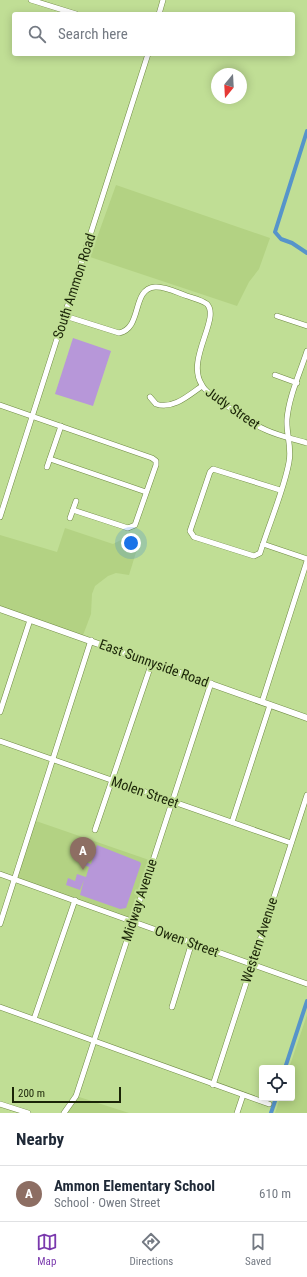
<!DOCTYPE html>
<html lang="en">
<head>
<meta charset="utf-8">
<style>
	body { margin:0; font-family:"Roboto Condensed",sans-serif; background:#f2f2f3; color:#1f2937 }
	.controls { position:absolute; right:12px; bottom:12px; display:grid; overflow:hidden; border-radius:4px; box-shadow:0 2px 10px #0003 }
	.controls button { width:36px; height:36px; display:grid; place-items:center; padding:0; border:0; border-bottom:1px solid #e0e1e3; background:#fff; color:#1f2937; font:20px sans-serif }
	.compass { position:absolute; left:211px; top:68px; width:36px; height:36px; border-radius:50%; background:#fff; box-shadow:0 2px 10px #0003; rotate:198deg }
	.scale { position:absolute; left:12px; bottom:10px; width:109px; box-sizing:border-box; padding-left:4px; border:2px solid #1a2407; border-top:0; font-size:11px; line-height:14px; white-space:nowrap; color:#1a2407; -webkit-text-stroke:3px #c0de95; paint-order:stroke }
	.you { position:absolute; left:131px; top:543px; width:14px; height:14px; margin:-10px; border:3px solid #fff; border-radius:50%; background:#1a73e8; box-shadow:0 0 0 6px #1a73e833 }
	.badge { display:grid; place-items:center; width:26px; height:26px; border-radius:50%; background:#7a39ad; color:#fff; font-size:13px; font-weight:700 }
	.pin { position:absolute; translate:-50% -33px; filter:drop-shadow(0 1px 2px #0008) }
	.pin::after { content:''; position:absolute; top:21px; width:14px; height:12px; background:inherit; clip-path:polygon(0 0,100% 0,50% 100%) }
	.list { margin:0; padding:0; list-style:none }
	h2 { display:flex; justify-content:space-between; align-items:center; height:52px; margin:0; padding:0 16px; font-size:17px }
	h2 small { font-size:13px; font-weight:400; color:#747a83 }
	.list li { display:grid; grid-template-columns:26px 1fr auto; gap:12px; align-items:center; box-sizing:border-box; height:56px; padding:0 16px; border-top:1px solid #e0e1e3 }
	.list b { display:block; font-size:15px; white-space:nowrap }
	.list p { margin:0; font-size:13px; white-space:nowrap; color:#747a83 }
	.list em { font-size:13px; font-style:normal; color:#747a83 }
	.icon { flex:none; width:22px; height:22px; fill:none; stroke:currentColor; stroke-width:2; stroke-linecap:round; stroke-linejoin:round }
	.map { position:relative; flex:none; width:307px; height:1113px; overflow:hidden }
	.search { position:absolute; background:#fff; box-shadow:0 2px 10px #0003; left:12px; right:12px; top:12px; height:44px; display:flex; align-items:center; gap:10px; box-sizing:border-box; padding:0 14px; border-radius:4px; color:#747a83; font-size:15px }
	.sheet { height:108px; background:#fff }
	nav { display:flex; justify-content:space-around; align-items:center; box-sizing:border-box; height:56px; border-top:1px solid #e0e1e3; background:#fff; font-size:11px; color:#747a83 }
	nav a { display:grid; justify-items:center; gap:2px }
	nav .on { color:#7a39ad }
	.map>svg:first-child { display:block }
	.built { fill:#b3d283 }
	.green { fill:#b797d9 }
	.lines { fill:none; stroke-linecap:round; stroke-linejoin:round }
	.canal { stroke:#5694ca; stroke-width:4 }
	.minor-casing { stroke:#6f8944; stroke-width:6 }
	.major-casing { stroke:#6f8944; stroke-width:7 }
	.minor { stroke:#fff; stroke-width:5 }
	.major { stroke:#fff; stroke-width:6 }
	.labels { text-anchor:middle; stroke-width:4; stroke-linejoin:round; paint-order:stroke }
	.street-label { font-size:14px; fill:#1a2407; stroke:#c0de95 }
</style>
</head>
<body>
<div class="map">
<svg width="307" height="1113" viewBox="0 0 307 1113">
	<rect width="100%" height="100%" fill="#c0de95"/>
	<g class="built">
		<path d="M116,185L270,238L259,269L249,282L237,306L90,257Z"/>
		<path d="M65,528L113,544L121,540L138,546L129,575L116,573L108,576L95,586L92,594L91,614L82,638L0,609V535L57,552Z"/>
		<path d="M33,820L152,861L133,921L15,879Z"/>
		<path d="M307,1015V1113H275L280,1098H292V1068H289Z"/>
		<path d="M76,1096L129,1113H64Z"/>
	</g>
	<g class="green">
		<path d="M73,338L111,351L93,406L55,394Z"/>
		<path d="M97,845L140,862L141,864L126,908L120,909L80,895L84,880L80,890L66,885L68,878L75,881L77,874L86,877L89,867L84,865L85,862L91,864Z"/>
	</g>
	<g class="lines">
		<g class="canal">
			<path d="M307,131L275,232L281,239L292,243L307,253"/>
			<path d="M285,1068L307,1001"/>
			<path d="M271,1113L276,1098"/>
		</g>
		<defs>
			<g id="minor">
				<path d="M31,0L76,14"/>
				<path d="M159,14L163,0"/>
				<path d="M65,316L119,333C143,328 131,289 155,287C165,286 178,293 187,296C193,298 202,300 207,304C221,318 185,360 202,385C206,393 216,398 223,403C237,413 250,423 266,430C279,436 294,439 307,443"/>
				<path d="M277,316L307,326"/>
				<path d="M275,375L297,383"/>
				<path d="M150,397L156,404C173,410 189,395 202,386"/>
				<path d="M0,405L152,458L156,461V465L135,525L128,528L73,510"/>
				<path d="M50,459L146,492"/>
				<path d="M47,467L61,426"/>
				<path d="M280,490L213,469L210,472L190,531L194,537L254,556L260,553C269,524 284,490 289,462C292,447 286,434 287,419C289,396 300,373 307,351"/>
				<path d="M0,517L148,54"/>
				<path d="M70,518L76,501"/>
				<path d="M263,544L307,559"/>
				<path d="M262,702L307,561"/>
				<path d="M0,712L30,620"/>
				<path d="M0,741L291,843"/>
				<path d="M232,822L270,705"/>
				<path d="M95,830L152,662"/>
				<path d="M0,874L307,984"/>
				<path d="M0,924L91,640"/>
				<path d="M0,1007L269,1104"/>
				<path d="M172,1007L192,942"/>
				<path d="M34,1019L75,900"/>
				<path d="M213,1085L307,795"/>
				<path d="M0,1104L28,1113"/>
				<path d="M64,1113L76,1096L211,683"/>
				<path d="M237,1113L243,1095"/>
			</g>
			<path id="major" d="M0,609L307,718"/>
		</defs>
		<use href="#minor" class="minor-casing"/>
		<use href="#major" class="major-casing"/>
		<use href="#minor" class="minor"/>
		<use href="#major" class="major"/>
	</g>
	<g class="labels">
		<g class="street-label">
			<text transform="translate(74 286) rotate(-72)" y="5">South Ammon Road</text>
			<text transform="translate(233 408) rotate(35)" y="5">Judy Street</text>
			<text transform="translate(154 663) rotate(20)" y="5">East Sunnyside Road</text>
			<text transform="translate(145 792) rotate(19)" y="5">Molen Street</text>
			<text transform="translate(139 900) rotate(-72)" y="5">Midway Avenue</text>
			<text transform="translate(259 940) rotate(-72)" y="5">Western Avenue</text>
			<text transform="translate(187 941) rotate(20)" y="5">Owen Street</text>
		</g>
	</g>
</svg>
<div class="controls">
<button><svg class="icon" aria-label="locate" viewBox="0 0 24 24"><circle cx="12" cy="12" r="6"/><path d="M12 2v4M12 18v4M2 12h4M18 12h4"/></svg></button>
</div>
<svg class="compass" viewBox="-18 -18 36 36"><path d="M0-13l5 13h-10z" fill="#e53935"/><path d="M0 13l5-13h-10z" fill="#747a83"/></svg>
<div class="scale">200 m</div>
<div class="you"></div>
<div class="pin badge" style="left:83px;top:870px;background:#8d6e63">A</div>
<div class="search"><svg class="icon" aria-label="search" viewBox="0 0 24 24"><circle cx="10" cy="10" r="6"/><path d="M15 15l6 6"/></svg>Search here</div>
</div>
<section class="sheet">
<h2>Nearby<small></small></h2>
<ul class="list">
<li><span class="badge" style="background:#8d6e63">A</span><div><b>Ammon Elementary School</b><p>School · Owen Street</p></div><em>610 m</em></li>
</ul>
</section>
<nav>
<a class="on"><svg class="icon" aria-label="map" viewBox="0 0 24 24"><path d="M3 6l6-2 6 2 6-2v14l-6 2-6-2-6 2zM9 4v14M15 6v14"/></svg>Map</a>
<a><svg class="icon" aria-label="directions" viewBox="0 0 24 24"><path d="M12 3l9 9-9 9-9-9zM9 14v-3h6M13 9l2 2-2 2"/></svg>Directions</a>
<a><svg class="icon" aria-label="saved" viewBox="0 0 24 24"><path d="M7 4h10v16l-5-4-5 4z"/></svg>Saved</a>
</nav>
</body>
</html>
